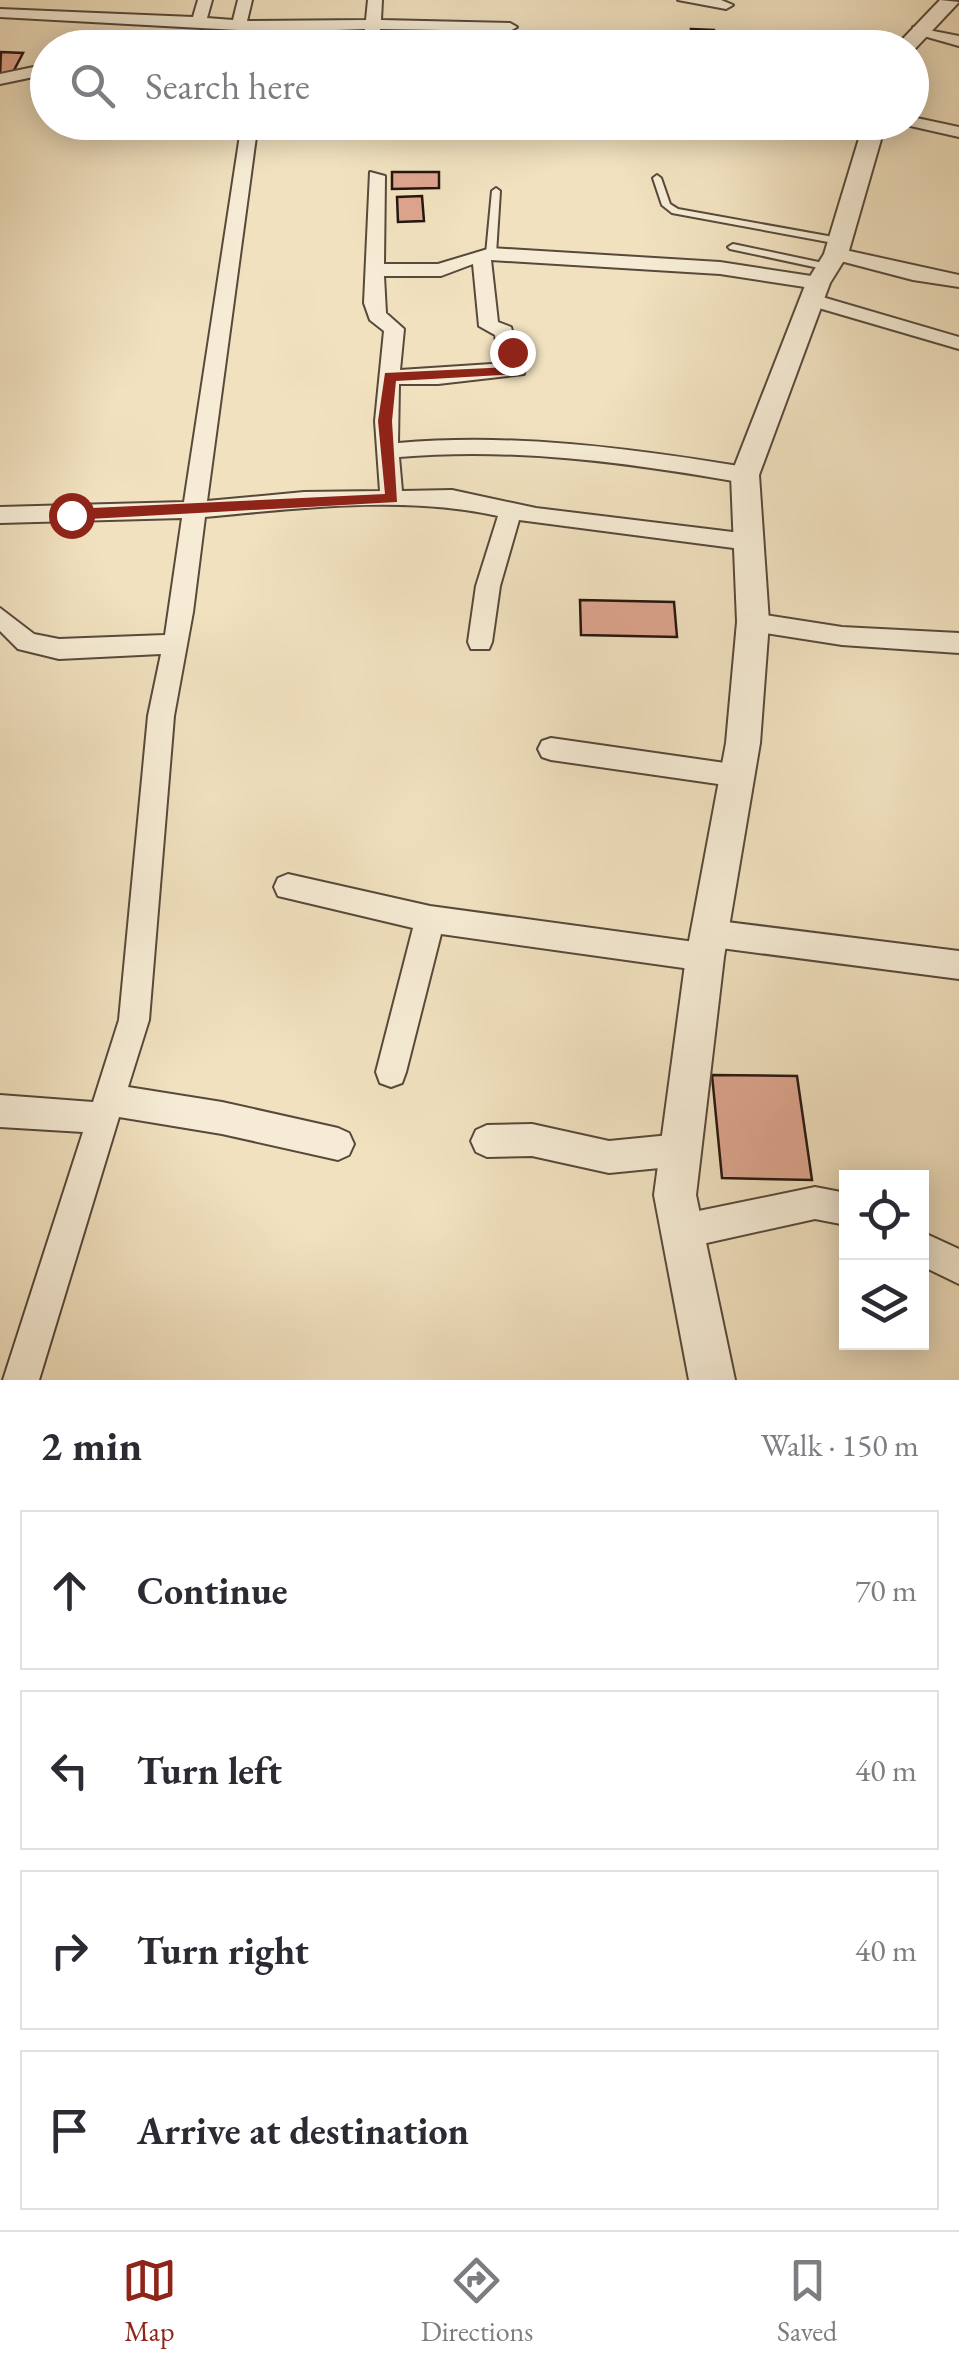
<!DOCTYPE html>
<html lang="en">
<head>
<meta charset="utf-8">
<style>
	body { margin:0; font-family:"EB Garamond",serif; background:#f2f2f3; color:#2b2b33 }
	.controls { position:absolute; right:30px; bottom:30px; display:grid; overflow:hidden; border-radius:0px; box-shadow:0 5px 25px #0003 }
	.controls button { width:90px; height:90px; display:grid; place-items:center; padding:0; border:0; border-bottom:2px solid #e1e1e2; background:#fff; color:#2b2b33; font:50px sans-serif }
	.stop { position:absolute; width:30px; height:30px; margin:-22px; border:8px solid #8f2418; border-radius:50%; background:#fff }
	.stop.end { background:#8f2418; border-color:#fff; box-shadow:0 2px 10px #0008 }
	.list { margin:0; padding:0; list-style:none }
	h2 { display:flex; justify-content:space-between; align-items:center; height:130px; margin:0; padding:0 40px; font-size:42px }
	h2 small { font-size:32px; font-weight:400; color:#7c7c81 }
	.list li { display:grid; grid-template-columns:65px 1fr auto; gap:30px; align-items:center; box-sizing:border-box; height:160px; margin:0 20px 20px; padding:0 20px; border:2px solid #e1e1e2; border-radius:0px }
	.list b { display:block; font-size:38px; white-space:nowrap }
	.list em { font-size:32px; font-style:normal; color:#7c7c81 }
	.icon { flex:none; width:55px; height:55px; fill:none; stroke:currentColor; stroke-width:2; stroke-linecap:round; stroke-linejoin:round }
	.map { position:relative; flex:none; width:959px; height:1380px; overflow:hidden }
	.search { position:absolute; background:#fff; box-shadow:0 5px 25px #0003; left:30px; right:30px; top:30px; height:110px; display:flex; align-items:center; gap:25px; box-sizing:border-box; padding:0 35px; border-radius:55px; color:#7c7c81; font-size:38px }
	.sheet { height:850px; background:#fff }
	nav { display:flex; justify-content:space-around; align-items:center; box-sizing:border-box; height:140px; border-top:2px solid #e1e1e2; background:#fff; font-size:28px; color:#7c7c81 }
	nav a { display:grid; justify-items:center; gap:5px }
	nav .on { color:#8f2418 }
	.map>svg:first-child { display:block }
	.building { fill:#dea58f; stroke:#24160f; stroke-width:2.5 }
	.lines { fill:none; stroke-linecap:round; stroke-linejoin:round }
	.service-casing { stroke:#57493b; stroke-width:4 }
	.minor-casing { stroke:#57493b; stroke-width:4 }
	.tertiary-casing { stroke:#57493b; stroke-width:4 }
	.service { fill:#f6ecd5; fill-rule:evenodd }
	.minor { fill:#f6ecd5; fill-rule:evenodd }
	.tertiary { fill:#f6ecd5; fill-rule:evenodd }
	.route { fill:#8f2418 }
</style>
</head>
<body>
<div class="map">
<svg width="959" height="1380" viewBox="0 0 959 1380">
	<rect width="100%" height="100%" fill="#f1e1bf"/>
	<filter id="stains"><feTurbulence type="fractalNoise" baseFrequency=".002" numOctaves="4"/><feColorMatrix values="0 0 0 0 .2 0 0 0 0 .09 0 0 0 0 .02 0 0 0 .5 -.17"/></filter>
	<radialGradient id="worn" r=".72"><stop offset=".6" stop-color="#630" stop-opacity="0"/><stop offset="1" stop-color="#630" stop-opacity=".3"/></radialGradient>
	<g class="building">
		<path d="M691,29L714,30L716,44H694Z"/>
		<path d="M412,39H439L438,48H411Z"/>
		<path d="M1,52L23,53L11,76L0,75Z"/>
		<path d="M392,172H439V188L392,189Z"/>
		<path d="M422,196L424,221L398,222L397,197Z"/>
		<path d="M580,600L674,602L677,637L581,635Z"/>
		<path d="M712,1075L797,1076L812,1180L722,1178Z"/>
	</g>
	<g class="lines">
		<defs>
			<g id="service">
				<path d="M657,175L661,178L670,204L678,209L839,238L844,241L839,244L672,213L662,205L653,178Z"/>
				<path d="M496,188L500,191L496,254L491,257L486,254L492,191Z"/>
				<path d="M733,244L828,264L833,267L828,270L730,249L728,247Z"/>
			</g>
			<g id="minor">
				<path d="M198,0H212L207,18L233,20L238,0H252L247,21L366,20L368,0H382L381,20L510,23L517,27L510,31L380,29V48H364L365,29L276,32L0,17V9L193,17Z"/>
				<path d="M678,0H721L733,5L726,9Z"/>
				<path d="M913,27L959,36V46L913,33Z"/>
				<path d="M48,64V74L0,84V74Z"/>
				<path d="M912,117L959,127V137L906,125L904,122H912Z"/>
				<path d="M242,122H258L207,501L304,492L380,491L375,421L384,331L370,320L364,303L370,172L385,176L384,264H438L491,248L720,262L818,277L827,283L818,289L720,274L491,260L498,322L511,327L516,346L527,355L524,374L438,384H399L398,443C515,433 629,448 745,467L756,475L745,483C630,463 516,447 399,457L402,491L452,490L536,508L749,534L760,542L757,548L749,550L519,520L500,586L492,642L489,649H471L468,642L476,586L498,516C403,495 301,508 205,517L193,612L174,716L149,1020L128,1087L222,1102L338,1128L349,1133L354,1144L349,1155L338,1160L222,1134L119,1117L39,1380H3L83,1132L0,1127V1095L93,1102L119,1020L148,716L161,654L59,659L18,649L0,631V608L34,634L59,639L165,635L182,518L0,523V507L184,502ZM473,264L479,326L495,335L497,349L507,358V363L400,370L404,329L386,313L384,276H441Z"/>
				<path d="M836,248L959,275V287L913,280L829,258L827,254Z"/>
				<path d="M812,294L959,337V349L805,304L802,300Z"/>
				<path d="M753,613L842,627L959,633V653L842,645L753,631L745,629L741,622L745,615Z"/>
				<path d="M551,738L739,765L748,768L752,776L748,784L739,787L551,760L542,757L538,749L542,741Z"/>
				<path d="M288,874L430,906L702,943L697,933L701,924L711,920L959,951V979L713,947L720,957L715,967L705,971L441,934L406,1072L402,1083L391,1087L380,1083L376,1072L413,928L278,896L274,887L278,878Z"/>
				<path d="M532,1124L609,1141L680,1134L691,1139L696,1150L691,1161L680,1166L609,1173L532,1156L487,1157L476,1152L471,1141L476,1130L487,1125Z"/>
				<path d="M815,1187L846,1193V1225L815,1219L684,1248L672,1243L667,1231L672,1219L684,1214Z"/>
				<path d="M922,1232L959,1249V1284L922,1266Z"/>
			</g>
			<g id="tertiary">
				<path d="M940,0L959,2L912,52V48H894Z"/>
				<path d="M864,122H886L848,254L830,283L759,475L769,622L760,743L724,957L696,1195L735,1380H689L654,1195L686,957L726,743L737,622L731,475L806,283L824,254Z"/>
			</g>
		</defs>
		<use href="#service" class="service-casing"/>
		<use href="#minor" class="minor-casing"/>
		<use href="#tertiary" class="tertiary-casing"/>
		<use href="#service" class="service"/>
		<use href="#minor" class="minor"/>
		<use href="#tertiary" class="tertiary"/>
	</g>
	<path class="route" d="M512,348L524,355L526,366L519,374L396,381L392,421L397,502L71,520L63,515L71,509L385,494L378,421L385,373L511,367V357L506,352Z"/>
	<rect width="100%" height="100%" filter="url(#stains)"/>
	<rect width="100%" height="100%" fill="url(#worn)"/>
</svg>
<div class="controls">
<button><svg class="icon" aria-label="locate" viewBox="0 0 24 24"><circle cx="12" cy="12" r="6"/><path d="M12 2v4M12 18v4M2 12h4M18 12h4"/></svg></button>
<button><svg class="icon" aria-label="layers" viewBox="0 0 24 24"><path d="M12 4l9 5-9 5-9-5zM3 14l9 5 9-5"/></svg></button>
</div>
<div class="stop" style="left:71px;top:515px"></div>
<div class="stop end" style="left:512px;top:352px"></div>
<div class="search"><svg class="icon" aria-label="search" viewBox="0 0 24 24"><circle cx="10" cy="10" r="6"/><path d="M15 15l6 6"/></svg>Search here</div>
</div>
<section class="sheet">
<h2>2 min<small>Walk · 150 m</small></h2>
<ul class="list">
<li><svg class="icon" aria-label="ahead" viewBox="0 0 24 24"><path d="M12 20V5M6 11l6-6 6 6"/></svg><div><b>Continue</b></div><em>70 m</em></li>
<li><svg class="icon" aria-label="left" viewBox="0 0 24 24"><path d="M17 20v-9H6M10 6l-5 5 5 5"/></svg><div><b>Turn left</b></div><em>40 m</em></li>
<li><svg class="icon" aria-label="right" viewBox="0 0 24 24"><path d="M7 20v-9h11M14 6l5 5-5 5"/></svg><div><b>Turn right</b></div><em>40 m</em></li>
<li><svg class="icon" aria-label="arrive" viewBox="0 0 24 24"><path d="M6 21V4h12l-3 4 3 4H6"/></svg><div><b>Arrive at destination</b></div></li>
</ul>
</section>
<nav>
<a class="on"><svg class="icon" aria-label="map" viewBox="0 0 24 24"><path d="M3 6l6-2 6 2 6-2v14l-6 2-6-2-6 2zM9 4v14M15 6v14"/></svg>Map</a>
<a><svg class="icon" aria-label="directions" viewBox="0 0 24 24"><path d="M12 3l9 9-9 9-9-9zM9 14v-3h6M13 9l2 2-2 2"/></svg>Directions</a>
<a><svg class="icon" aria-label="saved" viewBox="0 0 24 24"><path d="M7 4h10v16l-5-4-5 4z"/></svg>Saved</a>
</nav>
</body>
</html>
